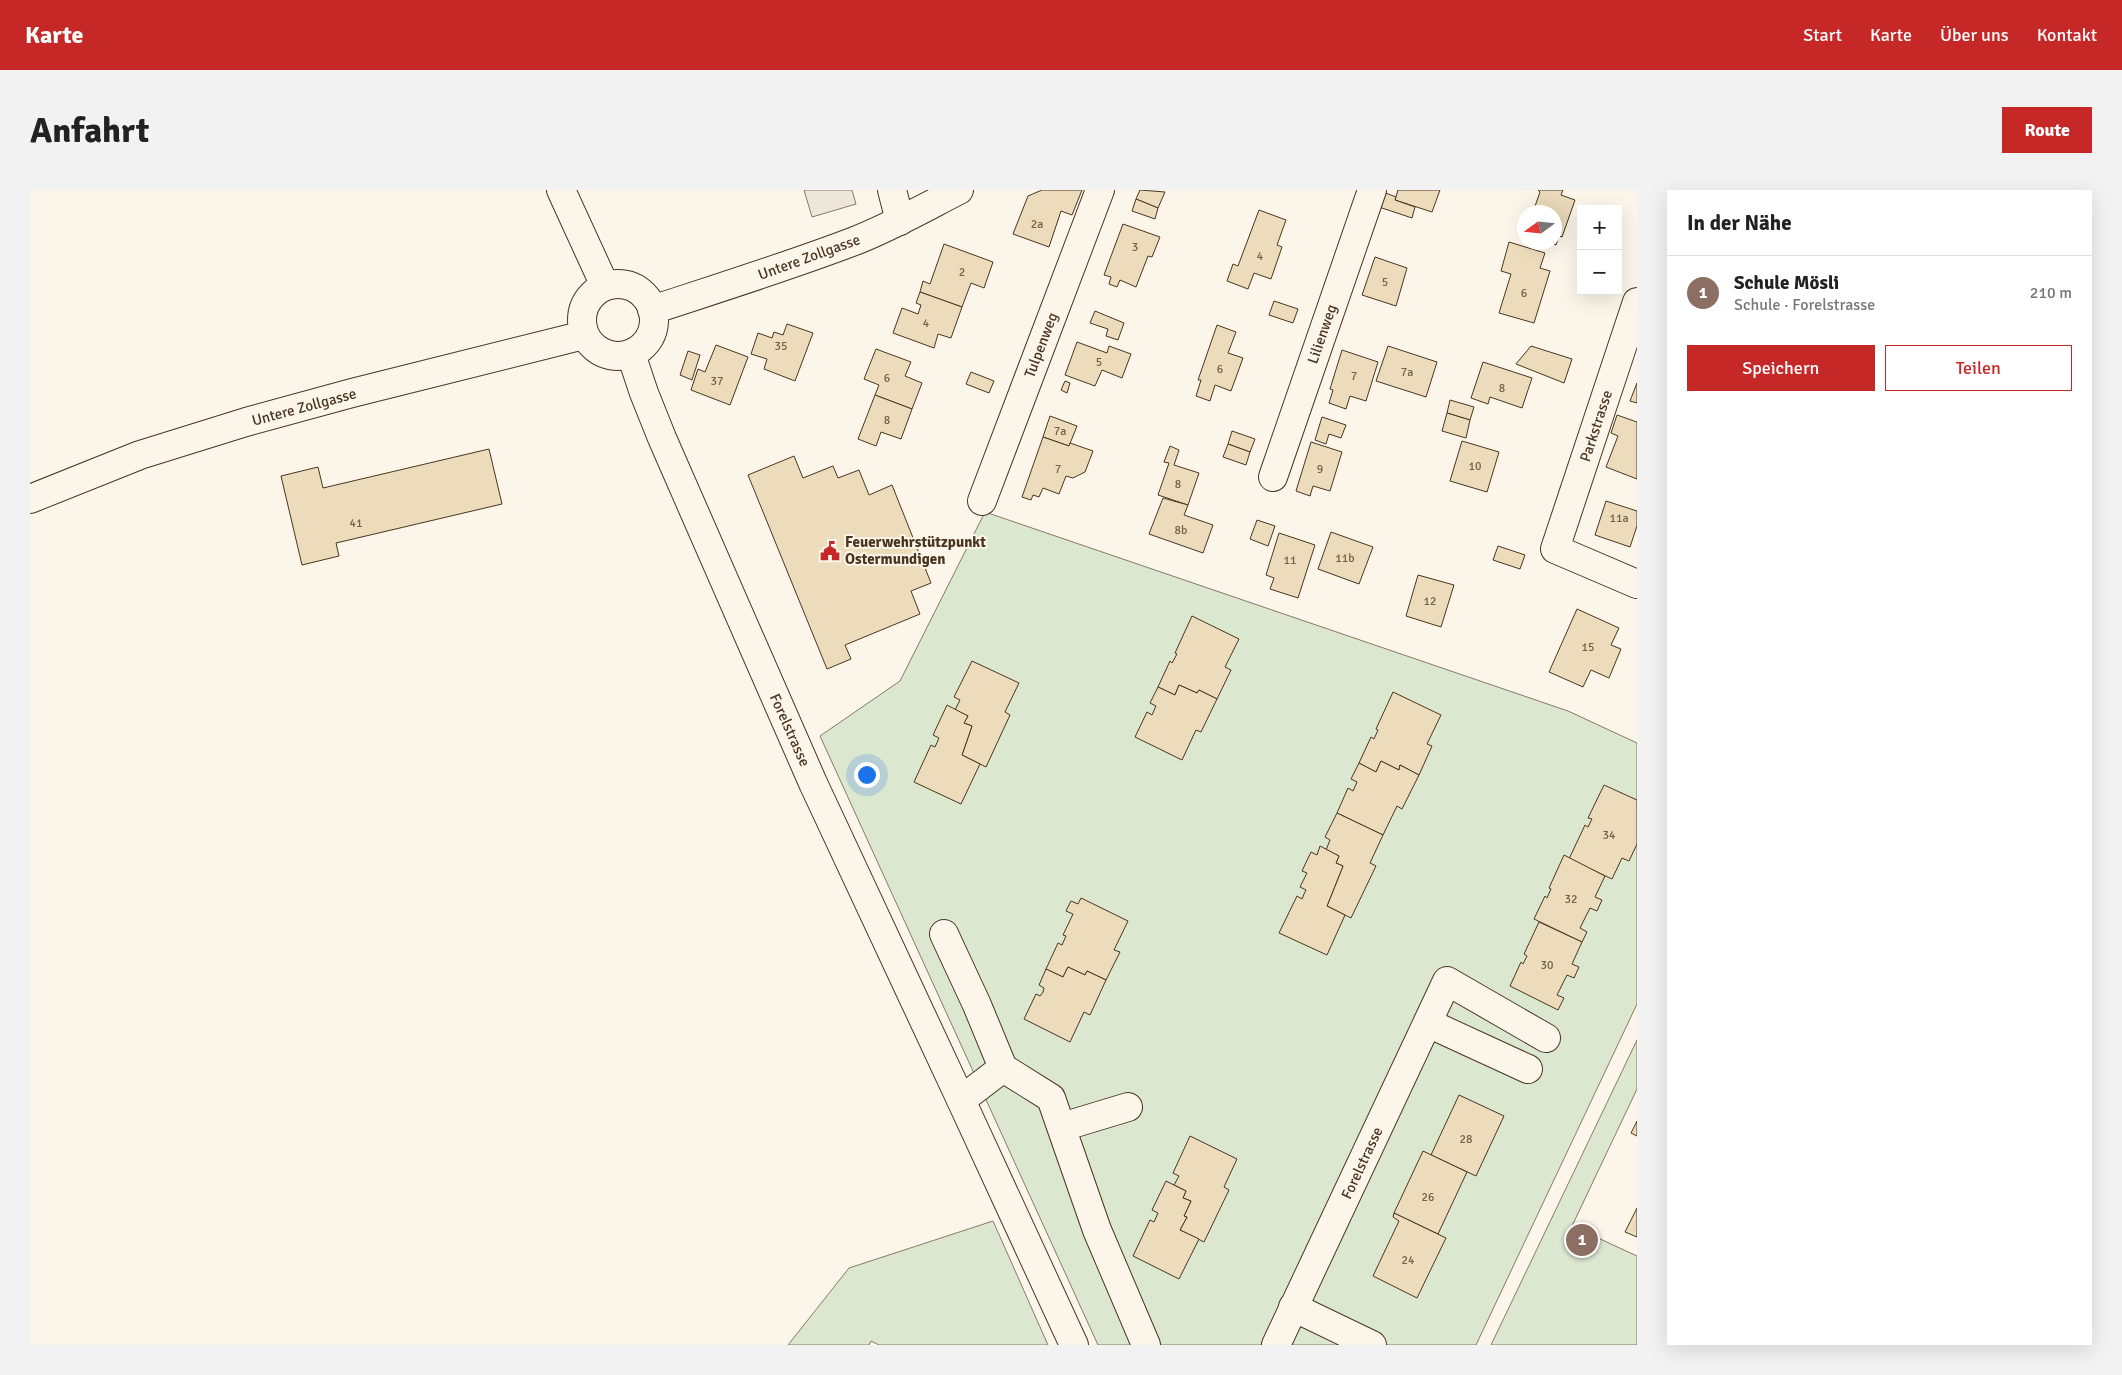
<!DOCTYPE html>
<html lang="de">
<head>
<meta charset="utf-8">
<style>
	body { margin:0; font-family:Signika,sans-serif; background:#f2f2f2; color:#222 }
	.controls { position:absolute; right:15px; top:15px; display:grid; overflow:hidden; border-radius:0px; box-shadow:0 5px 20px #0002 }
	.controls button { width:45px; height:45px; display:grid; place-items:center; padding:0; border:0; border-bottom:1px solid #e0e0e0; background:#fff; color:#222; font:25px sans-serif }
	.compass { position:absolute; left:1487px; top:15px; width:45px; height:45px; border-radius:50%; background:#fff; box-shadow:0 5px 20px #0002; rotate:255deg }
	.you { position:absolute; left:836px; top:584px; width:18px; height:18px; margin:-12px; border:4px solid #fff; border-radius:50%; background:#1a73e8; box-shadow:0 0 0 8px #1a73e833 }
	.badge { display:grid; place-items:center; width:32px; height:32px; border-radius:50%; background:#c62828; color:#fff; font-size:16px; font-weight:700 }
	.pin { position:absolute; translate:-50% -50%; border:2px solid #fff; box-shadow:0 1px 5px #0006 }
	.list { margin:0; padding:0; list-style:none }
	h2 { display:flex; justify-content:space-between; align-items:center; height:65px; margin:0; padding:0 20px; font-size:21px }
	h2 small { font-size:16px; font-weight:400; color:#767676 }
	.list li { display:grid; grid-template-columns:32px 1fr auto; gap:15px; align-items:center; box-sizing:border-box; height:75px; padding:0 20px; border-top:1px solid #e0e0e0 }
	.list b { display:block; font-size:19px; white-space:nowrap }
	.list p { margin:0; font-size:16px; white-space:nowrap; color:#767676 }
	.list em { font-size:16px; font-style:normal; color:#767676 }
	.actions { display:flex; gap:10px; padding:15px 20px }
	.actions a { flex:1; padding:11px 0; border:1px solid #c62828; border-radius:0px; text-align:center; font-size:18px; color:#c62828 }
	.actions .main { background:#c62828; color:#fff }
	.map { position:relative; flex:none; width:1607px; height:1155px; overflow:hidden; border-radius:0px }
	header { display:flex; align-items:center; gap:30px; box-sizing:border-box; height:70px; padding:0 25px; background:#c62828; color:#fff }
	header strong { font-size:24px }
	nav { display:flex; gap:28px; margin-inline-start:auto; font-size:18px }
	.intro { display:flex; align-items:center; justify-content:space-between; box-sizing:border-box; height:120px; padding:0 30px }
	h1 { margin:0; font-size:35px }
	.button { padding:12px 22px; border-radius:0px; background:#c62828; color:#fff; font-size:18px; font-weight:700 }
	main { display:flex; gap:30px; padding:0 30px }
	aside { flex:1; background:#fff; border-radius:0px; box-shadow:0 5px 20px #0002 }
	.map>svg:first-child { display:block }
	.green { fill:#dce7d0; stroke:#887966 }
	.parking { fill:#ede7d9; stroke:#887966 }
	.building { fill:#ecdcbc; stroke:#4a3520 }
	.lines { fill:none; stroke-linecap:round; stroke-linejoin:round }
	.minor-casing { stroke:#4a3520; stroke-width:30 }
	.minor { stroke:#fbf6e9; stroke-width:28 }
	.labels { text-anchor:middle; stroke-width:4; stroke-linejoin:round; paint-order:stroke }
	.number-label { font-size:12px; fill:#725f47 }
	.street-label { font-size:15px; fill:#4a3520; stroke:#fbf6e9 }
	.poi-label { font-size:15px; font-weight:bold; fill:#4a3520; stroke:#fbf6e9; text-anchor:start }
</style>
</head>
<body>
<header>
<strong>Karte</strong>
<nav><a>Start</a><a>Karte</a><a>Über uns</a><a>Kontakt</a></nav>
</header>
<div class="intro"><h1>Anfahrt</h1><a class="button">Route</a></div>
<main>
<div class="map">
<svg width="1607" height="1155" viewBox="0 0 1607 1155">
	<rect width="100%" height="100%" fill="#fbf6e9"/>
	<g class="green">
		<path d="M955,322L1538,521L1607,553V814L1446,1155H1068L790,546L870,491Z"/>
		<path d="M1607,850V899L1542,1036L1607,1066V1155H1461Z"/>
		<path d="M963,1031L1018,1155H849L841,1151L839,1155H758L819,1078Z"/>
	</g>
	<path class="parking" d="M774,0H822L826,14L782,27Z"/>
	<g class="building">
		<path d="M1012,0H1052L1042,25L1031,21L1019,57L983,44L998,6Z"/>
		<path d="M1110,0L1135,2L1128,18L1106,9Z"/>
		<path d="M1368,0H1410L1402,22L1365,10Z"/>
		<path d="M1533,0L1531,5L1545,10L1532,47L1529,46L1526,55L1518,52H1524V22H1503L1510,2L1508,0Z"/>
		<path d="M1353,2L1366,7L1365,10L1385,17L1382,28L1349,17Z"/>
		<path d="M1106,9L1128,18L1125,29L1102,21Z"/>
		<path d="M1229,20L1256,30L1247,55L1252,57L1241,89L1224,83L1218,99L1197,91L1203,74L1208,76Z"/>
		<path d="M1093,34L1130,47L1122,67L1118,66L1106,97L1090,90L1087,97L1079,94L1081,87L1074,85Z"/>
		<path d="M1479,52L1515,63L1510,78L1520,81L1504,133L1469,123L1481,84L1471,81Z"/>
		<path d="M914,54L963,72L954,98L941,93L932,117L890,102L893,91L900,94Z"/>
		<path d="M1345,67L1377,78L1366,116L1332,105Z"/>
		<path d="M890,102L932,117L921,148L908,144L904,158L863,143L872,118L888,124L891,115L886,113Z"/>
		<path d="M1244,111L1268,119L1263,133L1239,125Z"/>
		<path d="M1065,121L1094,133L1088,150L1076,146L1078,139L1060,133Z"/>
		<path d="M757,134L783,143L765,191L734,179L737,169L721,164L728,143L742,148L744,142L753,145Z"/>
		<path d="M1187,135L1206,142L1198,163L1213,168L1201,201L1185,195L1180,211L1166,206L1171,190H1168Z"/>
		<path d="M1047,152L1077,163L1079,156L1101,164L1092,188L1072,180L1065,196L1035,185Z"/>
		<path d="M686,155L718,167L700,215L661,200L668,179L675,182Z"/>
		<path d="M1358,156L1407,172L1396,207L1346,191Z"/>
		<path d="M1501,156L1542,169L1534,193L1486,174Z"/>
		<path d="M846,159L881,172L875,186L892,193L882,219L845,205L849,195L834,189Z"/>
		<path d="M1312,160L1348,172L1336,211L1320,206L1316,219L1299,213L1303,200L1300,199Z"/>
		<path d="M658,161L670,165L662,190L650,185Z"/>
		<path d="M1453,172L1502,188L1492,218L1460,207L1458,214L1441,208Z"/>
		<path d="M941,182L964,191L959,203L936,194Z"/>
		<path d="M1035,191L1040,193L1037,203L1031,200Z"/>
		<path d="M1607,193V213L1600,211Z"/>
		<path d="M845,205L882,219L871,249L851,242L846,256L828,249Z"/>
		<path d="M1420,210L1444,217L1440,230L1417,223Z"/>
		<path d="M1417,223L1440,230L1436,248L1412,241Z"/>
		<path d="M1587,225L1607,232V289L1576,277L1588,246L1581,243Z"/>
		<path d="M1020,226L1047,236L1039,256L1013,247Z"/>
		<path d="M1292,227L1316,235L1311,248L1299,244L1296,254L1285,250Z"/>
		<path d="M1202,241L1225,249L1220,262L1198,254Z"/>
		<path d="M1013,247L1039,256L1040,253L1063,261L1055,282L1043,288L1036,286L1029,304L1013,298L1009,307L1003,305L1001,310L992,307Z"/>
		<path d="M1432,251L1469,262L1457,302L1420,291Z"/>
		<path d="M1281,252L1312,262L1300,301L1283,296L1280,306L1266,301Z"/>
		<path d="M1198,254L1220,262L1216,275L1193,267Z"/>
		<path d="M1140,256L1149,260L1144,275L1169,283L1158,315L1128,305L1139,273L1134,272Z"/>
		<path d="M459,259L472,314L306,353L309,366L272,375L251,286L288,277L293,298Z"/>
		<path d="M764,266L773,288L803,276L808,288L829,280L839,305L862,295L901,393L881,401L890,424L815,455L821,469L797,479L718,285Z"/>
		<path d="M1133,308L1158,315L1154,325L1183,335L1173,363L1119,344Z"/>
		<path d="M1576,311L1607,321V336L1600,357L1565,345Z"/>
		<path d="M1227,330L1245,336L1238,356L1220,349Z"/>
		<path d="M1301,342L1343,357L1329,394L1288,379Z"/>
		<path d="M1249,343L1285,355L1268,408L1240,399L1244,388L1236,385Z"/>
		<path d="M1468,356L1495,365L1490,379L1463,370Z"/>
		<path d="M1388,385L1424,395L1411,437L1376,426Z"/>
		<path d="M1547,419L1589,438L1581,455L1591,459L1579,488L1561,480L1553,497L1519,482Z"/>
		<path d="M1162,426L1209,449L1195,477L1201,480L1187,509L1169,500L1167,503L1149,495L1145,505L1128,497L1140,471L1142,473L1147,464L1145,463Z"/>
		<path d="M942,471L989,493L975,522L980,525L956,577L932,565L942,536L934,533L938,526L925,520L930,510L924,507Z"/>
		<path d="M1149,495L1167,503L1169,500L1187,509L1171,542L1166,540L1152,570L1105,547L1117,522L1122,525L1126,516L1120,513L1128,497L1145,505Z"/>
		<path d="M1363,502L1411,525L1397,554L1402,556L1389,585L1370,575L1369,580L1351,571L1346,582L1329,573L1341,547L1344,549L1348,540L1346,539Z"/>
		<path d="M917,515L938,526L934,533L942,536L932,565L950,574L931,614L884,592L901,555L905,557L909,548L903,545Z"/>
		<path d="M1351,571L1369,580L1370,575L1389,585L1372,619L1367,616L1353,645L1307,623L1318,598L1323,601L1327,592L1321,589L1329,573L1346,582Z"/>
		<path d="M1574,595L1607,610V654L1599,671L1592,668L1582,689L1539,669L1555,635L1558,637L1562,629L1558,628Z"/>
		<path d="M1307,623L1353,645L1340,673L1346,676L1321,728L1297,716L1313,676L1306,673L1309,666L1296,660L1300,650L1295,647Z"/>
		<path d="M1290,656L1309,666L1306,673L1313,676L1297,716L1315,725L1297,765L1249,743L1267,706L1272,709L1274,704L1276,700L1270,697L1277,683L1272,681L1281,662L1287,665Z"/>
		<path d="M1534,665L1575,686L1565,707L1572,710L1567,721L1560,718L1550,738L1557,742L1552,752L1504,729L1515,706L1517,708L1521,699L1519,698Z"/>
		<path d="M1051,708L1098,731L1084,760L1090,762L1076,790L1057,781L1055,785L1038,777L1033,787L1016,779L1028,753L1032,755L1036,746L1033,745L1043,724L1036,721L1041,711L1048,714Z"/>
		<path d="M1509,732L1552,752L1542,774L1549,777L1544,788L1537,785L1527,805L1534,808L1528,820L1480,796L1491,772L1493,774L1497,766L1494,764Z"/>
		<path d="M1038,777L1055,785L1057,781L1076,790L1060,825L1054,822L1040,852L994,829L1006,804L1010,806L1013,802L1014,798L1009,795L1016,779L1033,787Z"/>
		<path d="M1429,905L1474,926L1446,986L1401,965Z"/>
		<path d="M1607,931V946L1601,943Z"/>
		<path d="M1160,946L1207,969L1194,997L1199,1000L1174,1052L1150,1040L1157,1027L1154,1026L1161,1011L1153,1008L1156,1001L1144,995L1149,986L1143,983Z"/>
		<path d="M1393,961L1437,982L1408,1044L1364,1023Z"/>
		<path d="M1136,991L1156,1001L1153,1008L1161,1011L1154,1026L1157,1027L1150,1040L1169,1049L1149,1089L1103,1066L1120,1030L1124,1032L1128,1023L1122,1020Z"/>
		<path d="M1607,1018V1047L1595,1042Z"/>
		<path d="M1364,1023L1416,1048L1387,1108L1343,1086L1369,1031L1363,1027Z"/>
	</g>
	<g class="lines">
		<defs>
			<g id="minor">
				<path d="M531,0L575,96"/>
				<path d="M862,0L870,31"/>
				<circle cx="588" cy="130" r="36"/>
				<path d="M1607,112L1525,359L1607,394"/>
				<path d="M622,120C689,98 756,77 822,52C859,38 894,18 929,0"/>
				<path d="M601,164L614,203L632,248L783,593L931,910L1044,1155"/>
				<path d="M1243,287L1342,0"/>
				<path d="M0,309L110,265L216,232L322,203L554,145"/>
				<path d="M952,311L1070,0"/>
				<path d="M914,744L947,815L973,878"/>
				<path d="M1398,833L1498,879"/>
				<path d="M931,910L973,878L1021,908L1067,1040L1116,1155"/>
				<path d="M1032,937L1098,917"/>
				<path d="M1263,1117L1342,1155"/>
				<path d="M1246,1155L1417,791L1516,848"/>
			</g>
		</defs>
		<use href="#minor" class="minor-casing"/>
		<use href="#minor" class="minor"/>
	</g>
	<defs>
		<symbol id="civic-bare" viewBox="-9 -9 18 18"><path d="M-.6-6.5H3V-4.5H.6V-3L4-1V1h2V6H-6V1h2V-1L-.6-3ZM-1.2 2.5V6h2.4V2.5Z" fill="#c62828" stroke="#fbf6e9" stroke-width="2.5" paint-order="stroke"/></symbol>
	</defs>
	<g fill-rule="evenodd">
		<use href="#civic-bare" x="786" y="347" width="28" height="28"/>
	</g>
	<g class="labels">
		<g class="number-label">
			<text x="1007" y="38">2a</text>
			<text x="1105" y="61">3</text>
			<text x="1230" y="70">4</text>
			<text x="932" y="86">2</text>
			<text x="1355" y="96">5</text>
			<text x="1494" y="107">6</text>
			<text x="896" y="137">4</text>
			<text x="751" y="160">35</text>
			<text x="1069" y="176">5</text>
			<text x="1190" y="183">6</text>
			<text x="1377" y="186">7a</text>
			<text x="1324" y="190">7</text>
			<text x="857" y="192">6</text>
			<text x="687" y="195">37</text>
			<text x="1472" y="202">8</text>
			<text x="857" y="234">8</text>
			<text x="1030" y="245">7a</text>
			<text x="1445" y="280">10</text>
			<text x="1028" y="283">7</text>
			<text x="1290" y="283">9</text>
			<text x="1148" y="298">8</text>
			<text x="1589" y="332">11a</text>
			<text x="326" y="337">41</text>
			<text x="1151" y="344">8b</text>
			<text x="1315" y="372">11b</text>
			<text x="1260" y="374">11</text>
			<text x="1400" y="415">12</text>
			<text x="1558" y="461">15</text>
			<text x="1579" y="649">34</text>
			<text x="1541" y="713">32</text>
			<text x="1517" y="779">30</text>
			<text x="1436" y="953">28</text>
			<text x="1398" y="1011">26</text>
			<text x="1378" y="1074">24</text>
		</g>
		<g class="street-label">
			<text transform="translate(779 67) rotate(-20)" y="5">Untere Zollgasse</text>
			<text transform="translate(1292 144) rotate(-71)" y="5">Lilienweg</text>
			<text transform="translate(1011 155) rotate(-69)" y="5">Tulpenweg</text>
			<text transform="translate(274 217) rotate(-15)" y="5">Untere Zollgasse</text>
			<text transform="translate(1566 236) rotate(-72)" y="5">Parkstrasse</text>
			<text transform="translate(760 540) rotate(66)" y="5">Forelstrasse</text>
			<text transform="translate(1332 973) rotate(-65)" y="5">Forelstrasse</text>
		</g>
		<g class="poi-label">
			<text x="815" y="357">Feuerwehrstützpunkt<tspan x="815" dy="17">Ostermundigen</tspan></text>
		</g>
	</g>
</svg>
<div class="controls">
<button>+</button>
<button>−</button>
</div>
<svg class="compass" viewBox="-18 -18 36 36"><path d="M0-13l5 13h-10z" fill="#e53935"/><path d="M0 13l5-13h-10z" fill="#767676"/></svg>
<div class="you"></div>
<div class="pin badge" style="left:1552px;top:1050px;background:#8d6e63">1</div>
</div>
<aside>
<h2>In der Nähe<small></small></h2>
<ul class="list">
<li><span class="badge" style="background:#8d6e63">1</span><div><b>Schule Mösli</b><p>Schule · Forelstrasse</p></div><em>210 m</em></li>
</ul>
<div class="actions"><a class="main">Speichern</a><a>Teilen</a></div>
</aside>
</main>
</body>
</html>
